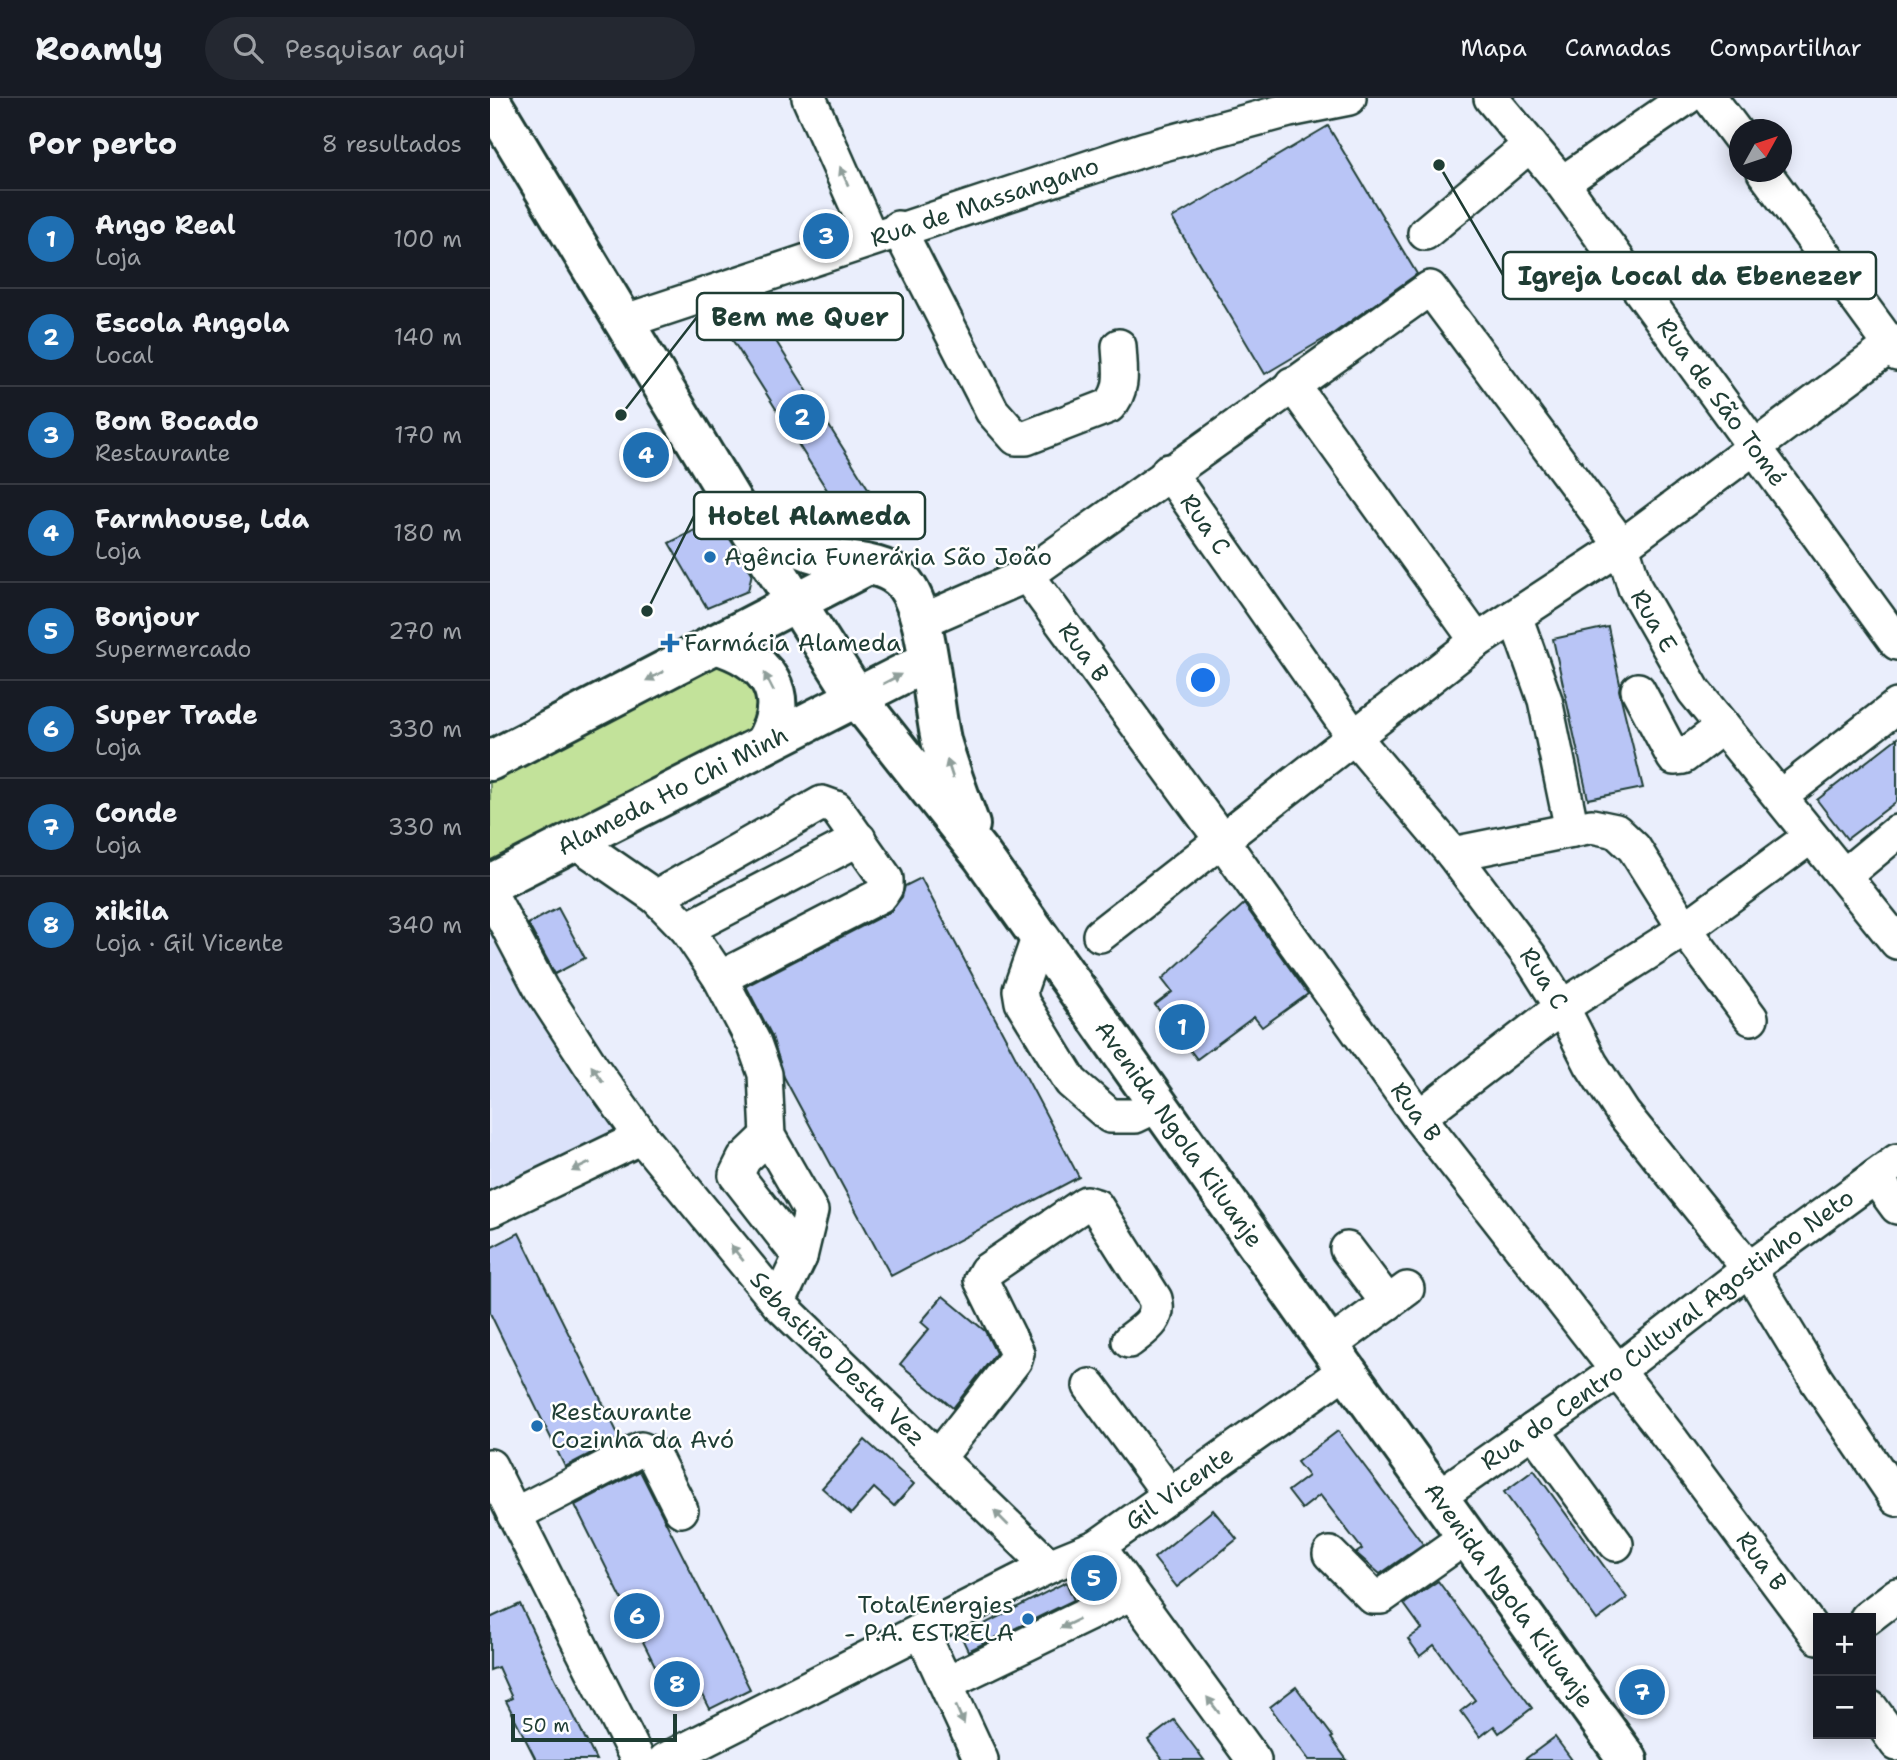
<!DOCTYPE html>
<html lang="pt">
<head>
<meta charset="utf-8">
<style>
	body { margin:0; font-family:"Shantell Sans",sans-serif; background:#242831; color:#f1f3f6 }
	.controls { position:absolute; right:21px; bottom:21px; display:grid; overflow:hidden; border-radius:0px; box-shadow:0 4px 18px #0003 }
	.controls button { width:63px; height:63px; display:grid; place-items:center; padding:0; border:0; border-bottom:2px solid #363941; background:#171b24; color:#f1f3f6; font:35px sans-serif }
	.compass { position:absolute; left:1239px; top:21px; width:63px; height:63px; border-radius:50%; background:#171b24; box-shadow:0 4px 18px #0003; rotate:50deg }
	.scale { position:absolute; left:21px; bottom:18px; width:166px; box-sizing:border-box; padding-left:7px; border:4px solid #1f3d34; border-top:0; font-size:19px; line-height:24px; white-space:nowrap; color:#1f3d34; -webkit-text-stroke:5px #fff; paint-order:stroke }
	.you { position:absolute; left:714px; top:583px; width:24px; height:24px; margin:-18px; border:5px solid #fff; border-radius:50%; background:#1a73e8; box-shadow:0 0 0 10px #1a73e833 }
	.badge { display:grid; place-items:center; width:46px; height:46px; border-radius:50%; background:#1f6fb2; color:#fff; font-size:23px; font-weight:700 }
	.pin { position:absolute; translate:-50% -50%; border:4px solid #fff; box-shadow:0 2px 7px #0006 }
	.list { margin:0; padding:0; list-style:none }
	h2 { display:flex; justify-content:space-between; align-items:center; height:91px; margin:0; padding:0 28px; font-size:30px }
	h2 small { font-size:23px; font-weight:400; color:#9ea1a6 }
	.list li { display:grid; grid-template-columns:46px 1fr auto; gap:21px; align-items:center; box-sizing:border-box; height:98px; padding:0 28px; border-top:2px solid #363941 }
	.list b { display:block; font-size:26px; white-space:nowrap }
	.list p { margin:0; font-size:23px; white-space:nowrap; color:#9ea1a6 }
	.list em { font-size:23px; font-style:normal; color:#9ea1a6 }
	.icon { flex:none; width:38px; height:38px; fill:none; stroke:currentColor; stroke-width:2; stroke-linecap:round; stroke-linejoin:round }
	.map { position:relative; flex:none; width:1407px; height:1662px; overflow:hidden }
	header { display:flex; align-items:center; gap:42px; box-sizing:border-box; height:98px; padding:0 35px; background:#171b24; border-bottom:2px solid #363941 }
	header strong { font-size:33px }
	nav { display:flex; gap:38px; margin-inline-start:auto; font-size:24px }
	.search { width:490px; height:63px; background:#242831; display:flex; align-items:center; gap:18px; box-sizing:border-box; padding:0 24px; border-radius:38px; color:#9ea1a6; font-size:26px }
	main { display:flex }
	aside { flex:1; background:#171b24 }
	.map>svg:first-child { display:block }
	.built { fill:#dbe2fa }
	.green { fill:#c2e29a; stroke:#709067; stroke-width:2 }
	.building { fill:#b9c5f6; stroke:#1f3d34; stroke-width:2 }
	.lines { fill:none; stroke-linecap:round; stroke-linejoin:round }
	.minor-casing { stroke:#1f3d34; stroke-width:38 }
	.major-casing { stroke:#1f3d34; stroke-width:44 }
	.minor { stroke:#fff; stroke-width:33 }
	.major { stroke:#fff; stroke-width:38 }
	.oneway { fill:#8f9e9a }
	.poi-dot { fill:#1f6fb2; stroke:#fff; stroke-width:2.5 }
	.labels { text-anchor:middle; stroke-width:5; stroke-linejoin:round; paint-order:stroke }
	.street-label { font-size:24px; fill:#1f3d34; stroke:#fff }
	.poi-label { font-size:24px; fill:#1f3d34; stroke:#fff; text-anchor:start }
	.leader { fill:none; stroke:#1f3d34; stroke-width:2.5 }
	.callout-dot { fill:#1f3d34; stroke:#fff; stroke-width:2.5 }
	.callout { fill:#fff; stroke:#1f3d34; stroke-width:2.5 }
	.callout-label { font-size:26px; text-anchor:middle; font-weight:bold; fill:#1f3d34 }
</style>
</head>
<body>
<header>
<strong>Roamly</strong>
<div class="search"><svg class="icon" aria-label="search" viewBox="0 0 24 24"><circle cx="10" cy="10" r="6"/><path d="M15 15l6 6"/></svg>Pesquisar aqui</div>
<nav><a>Mapa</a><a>Camadas</a><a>Compartilhar</a></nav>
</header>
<main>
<aside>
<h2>Por perto<small>8 resultados</small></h2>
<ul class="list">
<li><span class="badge">1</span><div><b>Ango Real</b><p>Loja</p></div><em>100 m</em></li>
<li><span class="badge">2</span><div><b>Escola Angola</b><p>Local</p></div><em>140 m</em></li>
<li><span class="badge">3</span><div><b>Bom Bocado</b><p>Restaurante</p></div><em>170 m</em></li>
<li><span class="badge">4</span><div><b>Farmhouse, Lda</b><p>Loja</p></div><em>180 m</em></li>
<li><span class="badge">5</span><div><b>Bonjour</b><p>Supermercado</p></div><em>270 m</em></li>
<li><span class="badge">6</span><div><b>Super Trade</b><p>Loja</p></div><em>330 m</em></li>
<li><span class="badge">7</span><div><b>Conde</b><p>Loja</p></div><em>330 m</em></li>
<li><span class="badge">8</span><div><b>xikila</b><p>Loja · Gil Vicente</p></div><em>340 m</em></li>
</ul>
</aside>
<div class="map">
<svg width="1407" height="1662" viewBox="0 0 1407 1662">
	<rect width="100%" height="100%" fill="#eaeefc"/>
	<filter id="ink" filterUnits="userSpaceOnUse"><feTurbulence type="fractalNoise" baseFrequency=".0143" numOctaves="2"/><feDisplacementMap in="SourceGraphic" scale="14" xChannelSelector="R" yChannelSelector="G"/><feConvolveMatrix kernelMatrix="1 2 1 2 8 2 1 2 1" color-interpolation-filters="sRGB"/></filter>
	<g filter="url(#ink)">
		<path class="built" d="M0,795L152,1039L0,1112Z"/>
		<path class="green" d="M235,565L247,567L273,604L257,640L0,775V683L221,568Z"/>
		<g class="building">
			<path d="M838,28L927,176L844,235L775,276L682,120Z"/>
			<path d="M269,216L386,403L356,422L238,235Z"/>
			<path d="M227,421L262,475L258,493L217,510L179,445Z"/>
			<path d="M1118,529L1130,586L1129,592L1153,690L1098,701L1063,541Z"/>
			<path d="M1407,640V703L1357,741L1327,702Z"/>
			<path d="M431,780L589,1079L401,1178L294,979L282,938L256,888L400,814L412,799L415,788Z"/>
			<path d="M754,806L818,896L772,929L764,919L707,961L665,907L682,894L672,881Z"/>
			<path d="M68,810L95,860L65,876L38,826Z"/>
			<path d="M29,1135L130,1340L75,1369L0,1215V1150Z"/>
			<path d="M453,1198L495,1233L506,1255L463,1310L410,1266L439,1231L431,1224Z"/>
			<path d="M848,1333L933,1446L890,1476L866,1455L872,1451L830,1397L812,1411L798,1393L818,1378L807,1364Z"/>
			<path d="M375,1342L424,1386L404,1408L384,1390L361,1416L332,1390Z"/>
			<path d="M1044,1372L1137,1500L1107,1522L1014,1394Z"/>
			<path d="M150,1373L260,1591L220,1611L211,1593L184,1606L85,1407Z"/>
			<path d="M723,1412L747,1441L687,1489L664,1460Z"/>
			<path d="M948,1483L1042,1610L1009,1635L1004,1628L990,1639L971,1613L985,1602L944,1547L930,1558L918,1541L932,1531L914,1506Z"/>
			<path d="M576,1484L584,1502L478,1553L471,1538Z"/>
			<path d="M30,1506L65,1580L106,1662H46L16,1603L22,1600L8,1569L0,1572V1520Z"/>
			<path d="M806,1589L843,1639L841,1640L857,1662H819L780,1609Z"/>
			<path d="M684,1622L714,1662H673L658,1642Z"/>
			<path d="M1065,1639L1082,1662H1034Z"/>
		</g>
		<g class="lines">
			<defs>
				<g id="minor">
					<path d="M319,0L381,140"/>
					<path id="s1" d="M1001,0L1072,85L1407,545"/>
					<path d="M1220,0L1250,40"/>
					<path d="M1274,74L1407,256"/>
					<path d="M1072,85L1196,0"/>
					<path d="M408,130L502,313L526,340H536L619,308C635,291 630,270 629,248"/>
					<path d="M935,135L1040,47"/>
					<path id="s2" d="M136,223L655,51L799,12L859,0"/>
					<path d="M802,286L987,543"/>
					<path id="s3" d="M678,373L864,639L963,756L1041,860L1072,909L1101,966L1133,1015L1259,1171L1327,1283L1407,1401"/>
					<path id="s4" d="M537,477L731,741L929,1019L1183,1344L1328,1539"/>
					<path d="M1025,518L1055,602L1082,732"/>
					<path id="s5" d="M432,523L537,477L940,190L1132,448L1145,490L1204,593L1407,844"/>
					<path d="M1148,592L1184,660L1193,659L1231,630"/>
					<path d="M1291,698L1407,608"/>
					<path d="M85,743L166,799L197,831L230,880L264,945L275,976L278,1038L321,1113L310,1159L288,1205"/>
					<path d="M963,756L1102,728L1126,733L1144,750L1195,831L1261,920"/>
					<path d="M1355,777L1407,734"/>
					<path id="s6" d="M0,795L51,891L101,968L152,1039L288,1205L559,1468"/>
					<path d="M166,799L332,705L346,710L396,781V789L391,797L230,880"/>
					<path d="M197,831L369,741"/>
					<path d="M610,837L987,543L1132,448L1407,243"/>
					<path d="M549,838L530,892L532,904L581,984L620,1018H645L668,1007"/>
					<path d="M929,1019L1072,909L1195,831L1320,739"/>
					<path d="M278,1038L254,1061L246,1077L310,1159"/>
					<path d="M1385,1079L1407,1109"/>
					<path d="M0,1112L152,1039"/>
					<path d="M857,1151L898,1205"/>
					<path d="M839,1248L917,1191"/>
					<path d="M600,1288L680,1397"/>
					<path d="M1043,1332L1126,1446"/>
					<path d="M449,1359L525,1262L527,1255L491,1182L496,1173L596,1105L606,1108L665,1201C671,1222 654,1231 639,1243"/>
					<path d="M0,1368L148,1662"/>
					<path id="s7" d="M948,1399L1127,1273L1259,1171L1407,1063"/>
					<path d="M24,1417L151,1351L163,1356L191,1412"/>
					<path d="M608,1448L764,1662"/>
					<path d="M840,1456L883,1499H891L976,1439"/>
					<path d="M1377,1520L1407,1497"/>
					<path d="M431,1532L491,1662"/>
					<path d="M456,1585L640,1496"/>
					<path d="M1381,1610L1407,1646"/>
					<path id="s8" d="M175,1662L559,1468L608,1448L856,1272"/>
				</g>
				<g id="major">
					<path id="s9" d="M0,2L245,408L367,600L492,758L839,1248L1138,1662"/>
					<path d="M257,418C281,437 307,451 337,459C360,465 389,464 408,479C440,504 441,604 452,646C460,673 470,700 480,727"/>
					<path d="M225,546C276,561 305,596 273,647"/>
					<path d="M0,663L378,467"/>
					<path id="s10" d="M0,786L438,563"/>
				</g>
			</defs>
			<use href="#minor" class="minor-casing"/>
			<use href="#major" class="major-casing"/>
			<use href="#minor" class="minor"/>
			<use href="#major" class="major"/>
		</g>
		<defs><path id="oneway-solid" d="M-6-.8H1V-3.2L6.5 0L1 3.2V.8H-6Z" transform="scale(1.75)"/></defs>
		<g class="oneway">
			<use href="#oneway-solid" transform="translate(354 78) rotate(-114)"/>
			<use href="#oneway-solid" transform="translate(165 578) rotate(152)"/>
			<use href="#oneway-solid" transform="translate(402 581) rotate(-28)"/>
			<use href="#oneway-solid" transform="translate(279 584) rotate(-117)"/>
			<use href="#oneway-solid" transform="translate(460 671) rotate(-108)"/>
			<use href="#oneway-solid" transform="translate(107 976) rotate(-125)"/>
			<use href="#oneway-solid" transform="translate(91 1069) rotate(154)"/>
			<use href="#oneway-solid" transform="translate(247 1155) rotate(-129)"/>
			<use href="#oneway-solid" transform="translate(511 1420) rotate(-135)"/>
			<use href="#oneway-solid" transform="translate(579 1526) rotate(154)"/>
			<use href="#oneway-solid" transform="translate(723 1607) rotate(-127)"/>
			<use href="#oneway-solid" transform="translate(470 1617) rotate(66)"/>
		</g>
	</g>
	<g class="poi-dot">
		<circle cx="220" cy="459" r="7"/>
		<path d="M176.5 534.5h7v7h7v7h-7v7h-7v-7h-7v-7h7z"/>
		<circle cx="47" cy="1328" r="7"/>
		<circle cx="538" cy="1521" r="7"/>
	</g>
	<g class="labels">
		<g class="street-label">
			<text dy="8" stroke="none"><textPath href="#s2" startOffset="378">Rua de Massangano</textPath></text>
			<text dy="8" stroke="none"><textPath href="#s1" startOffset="382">Rua de São Tomé</textPath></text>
			<text dy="8" stroke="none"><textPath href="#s3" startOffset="65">Rua C</textPath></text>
			<text dy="8" stroke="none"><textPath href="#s5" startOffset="1013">Rua E</textPath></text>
			<text dy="8" stroke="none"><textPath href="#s4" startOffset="96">Rua B</textPath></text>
			<text dy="8" stroke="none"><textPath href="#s10" startOffset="205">Alameda Ho Chi Minh</textPath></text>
			<text dy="8" stroke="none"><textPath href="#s3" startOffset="632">Rua C</textPath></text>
			<text dy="8" stroke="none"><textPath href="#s4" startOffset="663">Rua B</textPath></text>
			<text dy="8" stroke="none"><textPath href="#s9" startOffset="1244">Avenida Ngola Kiluanje</textPath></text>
			<text dy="8" stroke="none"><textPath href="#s7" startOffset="284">Rua do Centro Cultural Agostinho Neto</textPath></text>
			<text dy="8" stroke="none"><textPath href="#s6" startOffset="584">Sebastião Desta Vez</textPath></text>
			<text dy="8" stroke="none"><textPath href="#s8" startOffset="583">Gil Vicente</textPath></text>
			<text dy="8" stroke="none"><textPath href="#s4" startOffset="1230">Rua B</textPath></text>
			<text dy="8" stroke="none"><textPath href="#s9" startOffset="1811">Avenida Ngola Kiluanje</textPath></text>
		</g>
		<g class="poi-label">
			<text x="234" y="467">Agência Funerária São João</text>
			<text x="194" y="553">Farmácia Alameda</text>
			<text x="61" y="1322">Restaurante<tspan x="61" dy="28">Cozinha da Avó</tspan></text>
			<text x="524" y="1515" text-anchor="end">TotalEnergies<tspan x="524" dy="28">- P.A. ESTRELA</tspan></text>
		</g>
	</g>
	<path class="leader" d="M949 67L1013 177M131 317L207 219M157 513L204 418"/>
	<g class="callout-dot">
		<circle cx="949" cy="67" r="7"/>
		<circle cx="131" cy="317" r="7"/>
		<circle cx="157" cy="513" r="7"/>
	</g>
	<g class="callout">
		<rect x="1013" y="154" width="373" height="47" rx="7"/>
		<rect x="207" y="195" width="206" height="47" rx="7"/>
		<rect x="204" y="394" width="231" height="47" rx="7"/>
	</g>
	<g class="callout-label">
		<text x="1200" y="187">Igreja Local da Ebenezer</text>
		<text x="310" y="228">Bem me Quer</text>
		<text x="319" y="427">Hotel Alameda</text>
	</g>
</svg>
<div class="controls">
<button>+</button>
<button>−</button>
</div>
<svg class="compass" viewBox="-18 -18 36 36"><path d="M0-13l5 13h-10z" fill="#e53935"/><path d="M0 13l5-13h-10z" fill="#9ea1a6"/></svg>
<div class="scale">50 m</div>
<div class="you"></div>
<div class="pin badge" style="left:692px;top:929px">1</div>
<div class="pin badge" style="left:312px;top:319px">2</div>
<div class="pin badge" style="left:336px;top:138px">3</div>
<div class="pin badge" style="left:156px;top:357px">4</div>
<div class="pin badge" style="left:604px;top:1480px">5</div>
<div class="pin badge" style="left:147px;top:1518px">6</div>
<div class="pin badge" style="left:1152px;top:1594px">7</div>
<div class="pin badge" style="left:187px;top:1586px">8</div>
</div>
</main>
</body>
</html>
